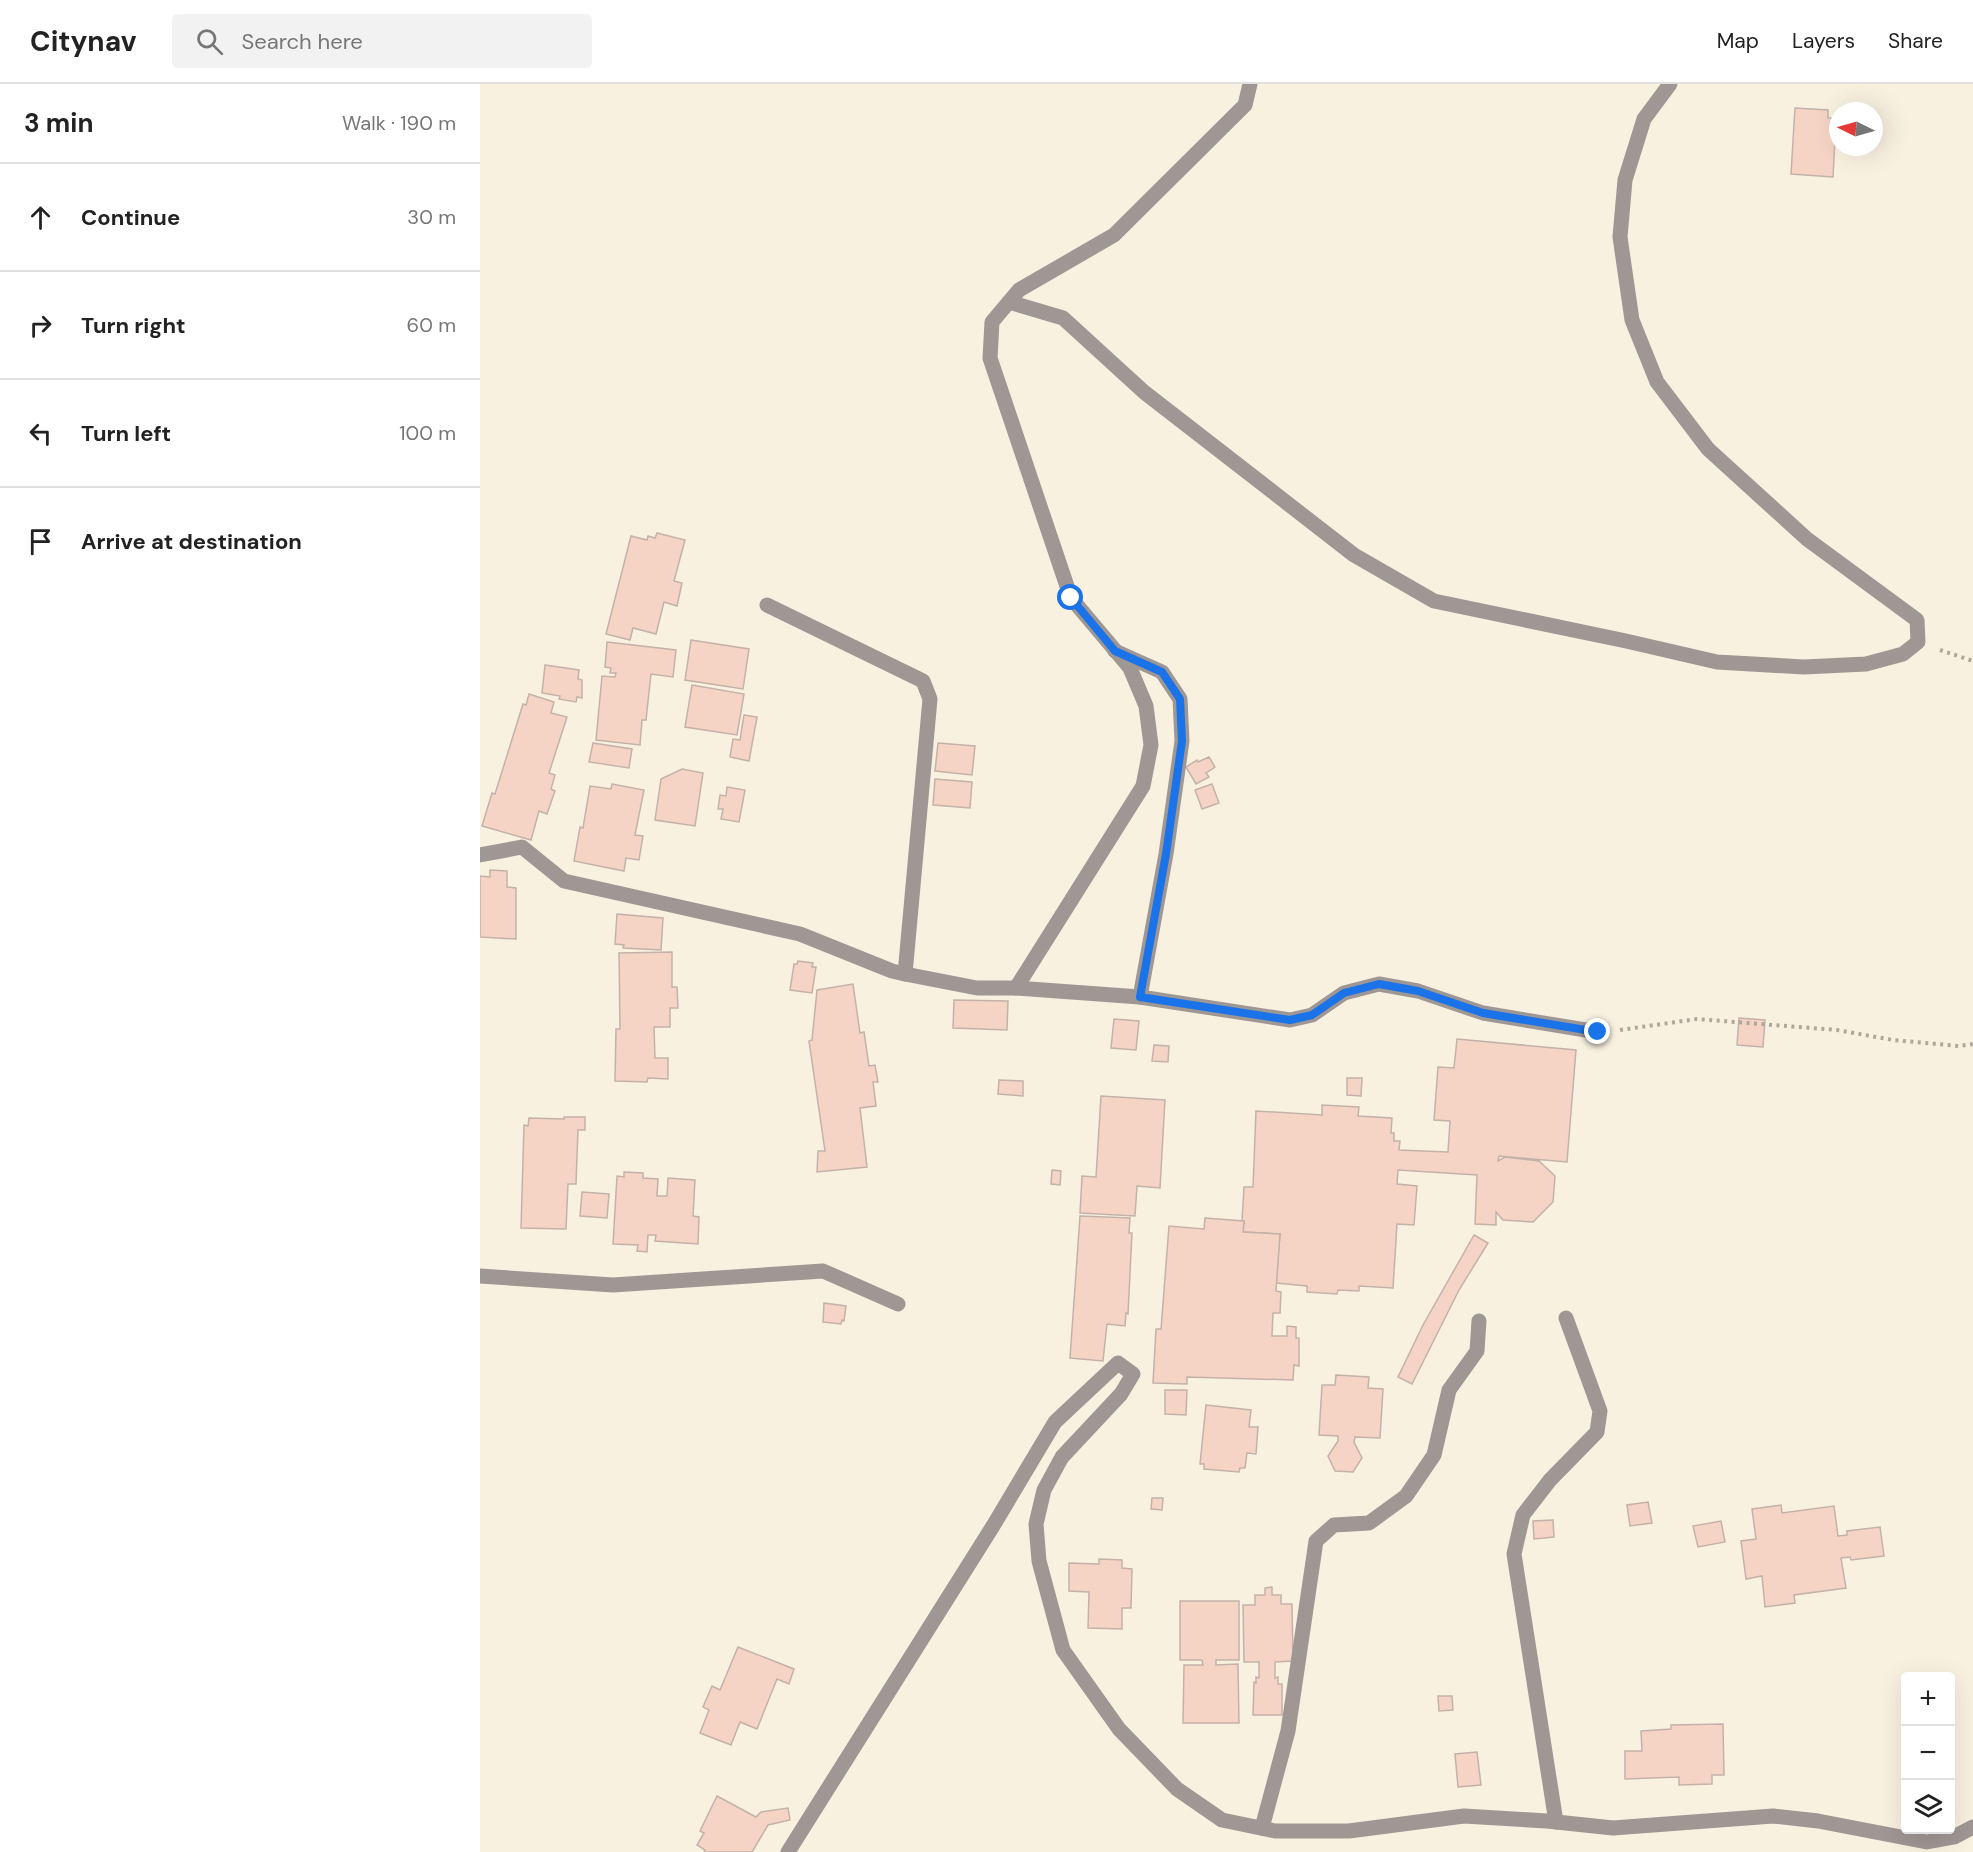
<!DOCTYPE html>
<html lang="en">
<head>
<meta charset="utf-8">
<style>
	body { margin:0; font-family:"DM Sans",sans-serif; background:#f2f2f2; color:#222 }
	.controls { position:absolute; right:18px; bottom:18px; display:grid; overflow:hidden; border-radius:6px; box-shadow:0 6px 24px #0002 }
	.controls button { width:54px; height:54px; display:grid; place-items:center; padding:0; border:0; border-bottom:2px solid #e0e0e0; background:#fff; color:#222; font:30px sans-serif }
	.compass { position:absolute; left:1349px; top:18px; width:54px; height:54px; border-radius:50%; background:#fff; box-shadow:0 6px 24px #0002; rotate:275deg }
	.stop { position:absolute; width:18px; height:18px; margin:-14px; border:4px solid #1a73e8; border-radius:50%; background:#fff }
	.stop.end { background:#1a73e8; border-color:#fff; box-shadow:0 2px 6px #0008 }
	.list { margin:0; padding:0; list-style:none }
	h2 { display:flex; justify-content:space-between; align-items:center; height:78px; margin:0; padding:0 24px; font-size:26px }
	h2 small { font-size:20px; font-weight:400; color:#767676 }
	.list li { display:grid; grid-template-columns:39px 1fr auto; gap:18px; align-items:center; box-sizing:border-box; height:108px; padding:0 24px; border-top:2px solid #e0e0e0 }
	.list b { display:block; font-size:22px; white-space:nowrap }
	.list em { font-size:20px; font-style:normal; color:#767676 }
	.icon { flex:none; width:33px; height:33px; fill:none; stroke:currentColor; stroke-width:2; stroke-linecap:round; stroke-linejoin:round }
	.map { position:relative; flex:none; width:1493px; height:1768px; overflow:hidden }
	header { display:flex; align-items:center; gap:36px; box-sizing:border-box; height:84px; padding:0 30px; background:#fff; border-bottom:2px solid #e0e0e0 }
	header strong { font-size:28px }
	nav { display:flex; gap:33px; margin-inline-start:auto; font-size:21px }
	.search { width:420px; height:54px; background:#f2f2f2; display:flex; align-items:center; gap:15px; box-sizing:border-box; padding:0 21px; border-radius:6px; color:#767676; font-size:22px }
	main { display:flex }
	aside { flex:1; background:#fff }
	.map>svg:first-child { display:block }
	.building { fill:#f5d3c5; stroke:#c4b2aa; stroke-width:1.5 }
	.lines { fill:none; stroke-linecap:round; stroke-linejoin:round }
	.path { stroke:#aea89b; stroke-width:4; stroke-dasharray:3 4.5; stroke-linecap:butt }
	.service { stroke:#9f9794; stroke-width:15 }
	.minor { stroke:#9f9794; stroke-width:15 }
	.route { stroke:#1a73e8; stroke-width:8 }
</style>
</head>
<body>
<header>
<strong>Citynav</strong>
<div class="search"><svg class="icon" aria-label="search" viewBox="0 0 24 24"><circle cx="10" cy="10" r="6"/><path d="M15 15l6 6"/></svg>Search here</div>
<nav><a>Map</a><a>Layers</a><a>Share</a></nav>
</header>
<main>
<aside>
<h2>3 min<small>Walk · 190 m</small></h2>
<ul class="list">
<li><svg class="icon" aria-label="ahead" viewBox="0 0 24 24"><path d="M12 20V5M6 11l6-6 6 6"/></svg><div><b>Continue</b></div><em>30 m</em></li>
<li><svg class="icon" aria-label="right" viewBox="0 0 24 24"><path d="M7 20v-9h11M14 6l5 5-5 5"/></svg><div><b>Turn right</b></div><em>60 m</em></li>
<li><svg class="icon" aria-label="left" viewBox="0 0 24 24"><path d="M17 20v-9H6M10 6l-5 5 5 5"/></svg><div><b>Turn left</b></div><em>100 m</em></li>
<li><svg class="icon" aria-label="arrive" viewBox="0 0 24 24"><path d="M6 21V4h12l-3 4 3 4H6"/></svg><div><b>Arrive at destination</b></div></li>
</ul>
</aside>
<div class="map">
<svg width="1493" height="1768" viewBox="0 0 1493 1768">
	<rect width="100%" height="100%" fill="#f9f1e0"/>
	<g class="building">
		<path d="M1315,24L1348,26V34H1356L1353,93L1311,90Z"/>
		<path d="M177,449L205,456L194,497L202,499L197,522L184,518L176,550L153,544L150,556L126,550L151,452L167,456L168,452L175,454Z"/>
		<path d="M211,556L269,565L263,605L205,596Z"/>
		<path d="M127,558L196,566L193,593L171,590L166,636H162L160,661L116,656L122,592L135,593L136,589H130L131,584L125,583Z"/>
		<path d="M65,581L99,586L98,595L102,596V614L97,613L96,618L79,615L80,612L62,609Z"/>
		<path d="M212,601L264,610L257,651L205,643Z"/>
		<path d="M49,610L74,618L71,629L87,633L69,689L75,691L71,705L75,707L67,730L59,727L51,756L2,742L12,709L15,710L43,620L46,621Z"/>
		<path d="M264,631L277,633L269,677L250,673L253,655L260,656Z"/>
		<path d="M113,659L152,665L149,684L109,678Z"/>
		<path d="M458,659L495,662L492,691L455,687Z"/>
		<path d="M729,673L735,683L726,689L729,693L716,700L706,683L717,676L718,678Z"/>
		<path d="M202,685L223,689L215,742L175,736L181,695Z"/>
		<path d="M455,695L492,698L490,724L453,721Z"/>
		<path d="M132,700L164,706L155,751L163,752L159,776L146,774L144,787L94,777L100,743L103,744L110,702L131,705Z"/>
		<path d="M732,700L739,719L722,725L715,706Z"/>
		<path d="M247,703L265,706L259,738L241,735L243,725H238L240,711L246,712Z"/>
		<path d="M10,786L27,787V803L36,804V855L0,853V792L10,793Z"/>
		<path d="M137,830L183,834L181,866L143,864L144,861L135,860Z"/>
		<path d="M192,868V903H197L198,924H190V943H174L175,974H188V995L168,994L167,998L135,997L136,945H140L139,869Z"/>
		<path d="M318,877L333,879L332,883H336L332,909L310,906L314,880H317Z"/>
		<path d="M373,900L380,949L384,948L389,982L395,981L398,998H393L396,1022L380,1024L387,1083L337,1088L338,1067H345L329,957L332,956L337,906Z"/>
		<path d="M474,916L528,917L527,946L473,944Z"/>
		<path d="M1259,934L1285,936L1283,963L1257,961Z"/>
		<path d="M634,935L659,937L656,966L631,964Z"/>
		<path d="M977,955L1096,966L1087,1078L1019,1072L1018,1077L1025,1073L1059,1077L1075,1092L1073,1118L1053,1138L1023,1136L1016,1128V1141L995,1140L997,1091L918,1086L917,1100L937,1102L934,1141L917,1140L913,1204L879,1202V1207L858,1206L857,1210L827,1208V1202L796,1199L800,1150L763,1148L764,1137H762L764,1103H773L776,1027L842,1031V1021L879,1023L878,1032L912,1034L911,1049H914V1057H920L919,1066L968,1068L970,1037L954,1036L958,983L974,984Z"/>
		<path d="M674,961L689,962L688,978L672,977Z"/>
		<path d="M867,994H882L881,1012L867,1011Z"/>
		<path d="M519,996L543,997V1012L518,1010Z"/>
		<path d="M621,1012L685,1016L680,1104L657,1102L655,1132L600,1129L602,1092L616,1093Z"/>
		<path d="M84,1033H105V1046H98L96,1100H88L86,1145L41,1144L44,1041L48,1042L49,1034L84,1035Z"/>
		<path d="M572,1086L581,1087L580,1101L571,1100Z"/>
		<path d="M144,1088L163,1089V1094L178,1095L177,1112H187L188,1094L215,1096L213,1132L219,1133L218,1160L175,1157L176,1151H168L167,1168L157,1167L158,1161L133,1160L137,1092L144,1093Z"/>
		<path d="M102,1108L129,1110L127,1134L100,1132Z"/>
		<path d="M600,1132L650,1134L649,1149H652L648,1230L646,1229L645,1242L627,1240L623,1277L590,1274Z"/>
		<path d="M725,1134L764,1137L763,1148L800,1150L796,1207L801,1208L800,1229H793L792,1252H807V1242L816,1243V1254H819V1282L814,1281L813,1296L707,1293V1300L673,1299L676,1245H681L689,1142L724,1145Z"/>
		<path d="M994,1151L1008,1159L979,1206L932,1300L918,1293L943,1241Z"/>
		<path d="M344,1219L366,1222L364,1237L362,1236L361,1240L343,1238Z"/>
		<path d="M856,1291L889,1293L888,1304L903,1305L900,1354L875,1353L874,1358L882,1374L873,1388L855,1387L848,1372L858,1357V1352L839,1351L842,1301H855Z"/>
		<path d="M685,1306H707L706,1331L685,1330Z"/>
		<path d="M726,1321L771,1326L769,1343H778L776,1370L767,1369L765,1384H760L759,1388L724,1385V1380H720Z"/>
		<path d="M672,1414H683L682,1426L671,1425Z"/>
		<path d="M1168,1418L1172,1439L1150,1442L1147,1421Z"/>
		<path d="M1301,1421L1302,1429L1354,1422L1358,1452L1367,1451V1447L1400,1443L1404,1472L1371,1476L1370,1473L1361,1474L1366,1504L1314,1511L1315,1519L1285,1523L1282,1492L1266,1495L1261,1457L1276,1455L1272,1425Z"/>
		<path d="M1073,1436L1074,1453L1054,1455L1053,1437Z"/>
		<path d="M1241,1437L1245,1458L1218,1463L1213,1442Z"/>
		<path d="M619,1475L642,1476V1484L652,1485L651,1524H642V1545L608,1544L609,1508L589,1507V1479L619,1480Z"/>
		<path d="M792,1503V1511H801V1520H812L813,1577L795,1578V1594L798,1593V1600H802V1631H773L774,1598L776,1599V1593L779,1594V1578H764L763,1521H775V1511H785V1504Z"/>
		<path d="M700,1517H759V1576H736V1581L758,1580L759,1639H703L704,1581H723L722,1576H700Z"/>
		<path d="M258,1563L314,1585L309,1600L297,1595L277,1645L260,1638L251,1661L220,1649L229,1626L223,1623L232,1602L240,1606Z"/>
		<path d="M958,1612H972L973,1626L959,1627Z"/>
		<path d="M1243,1640L1244,1691H1232V1700L1199,1701V1693L1145,1695V1667H1162L1161,1647L1191,1645V1641Z"/>
		<path d="M997,1668L1001,1701L978,1703L975,1670Z"/>
		<path d="M237,1712L276,1733L281,1728L308,1724L310,1736L288,1741L272,1768H224L225,1766L217,1761L224,1749L220,1747Z"/>
	</g>
	<g class="lines">
		<g class="path">
			<path d="M1460,566L1493,577"/>
			<path d="M1140,946L1217,935L1357,946L1413,956L1479,962L1493,960"/>
		</g>
		<g class="service">
			<path d="M529,218L583,234L664,308L874,471L954,517L1146,557L1237,578L1324,583L1386,580L1423,570L1438,558L1437,536L1327,455L1228,365L1177,298L1152,236L1140,153L1145,96L1164,35L1190,0"/>
			<path d="M635,567L682,588L700,615L702,657L686,770L660,913"/>
		</g>
		<g class="minor">
			<path d="M287,521L443,597L450,615L425,890"/>
			<path d="M0,771L42,763L84,797L320,850L412,887L425,890L497,904H536L660,913L810,936L832,931L864,909L899,900L938,907L1003,929L1118,948"/>
			<path d="M536,904L663,702L671,661L666,622L650,584L591,514L510,274L512,238L539,206L634,151L765,21L770,0"/>
			<path d="M0,1192L133,1201L343,1187L418,1220"/>
			<path d="M1076,1738L1034,1470L1043,1431L1070,1396L1117,1348L1120,1327L1086,1234"/>
			<path d="M782,1744L808,1647L836,1457L854,1441L889,1439L926,1412L954,1371L969,1306L997,1267L999,1237"/>
			<path d="M308,1768L513,1442L575,1338L638,1279L653,1290L641,1310L582,1373L564,1406L556,1440L559,1477L583,1566L639,1645L697,1705L742,1736L795,1747H869L984,1732L1067,1737L1133,1744L1293,1732L1338,1737L1447,1758L1474,1753L1493,1743"/>
		</g>
	</g>
	<g class="lines">
		<path class="route" d="M591,514L635,567L682,588L700,615L702,657L686,770L660,913L810,936L832,931L864,909L899,900L938,907L1003,929L1118,948"/>
	</g>
</svg>
<div class="controls">
<button>+</button>
<button>−</button>
<button><svg class="icon" aria-label="layers" viewBox="0 0 24 24"><path d="M12 4l9 5-9 5-9-5zM3 14l9 5 9-5"/></svg></button>
</div>
<svg class="compass" viewBox="-18 -18 36 36"><path d="M0-13l5 13h-10z" fill="#e53935"/><path d="M0 13l5-13h-10z" fill="#767676"/></svg>
<div class="stop" style="left:591px;top:514px"></div>
<div class="stop end" style="left:1118px;top:948px"></div>
</div>
</main>
</body>
</html>
